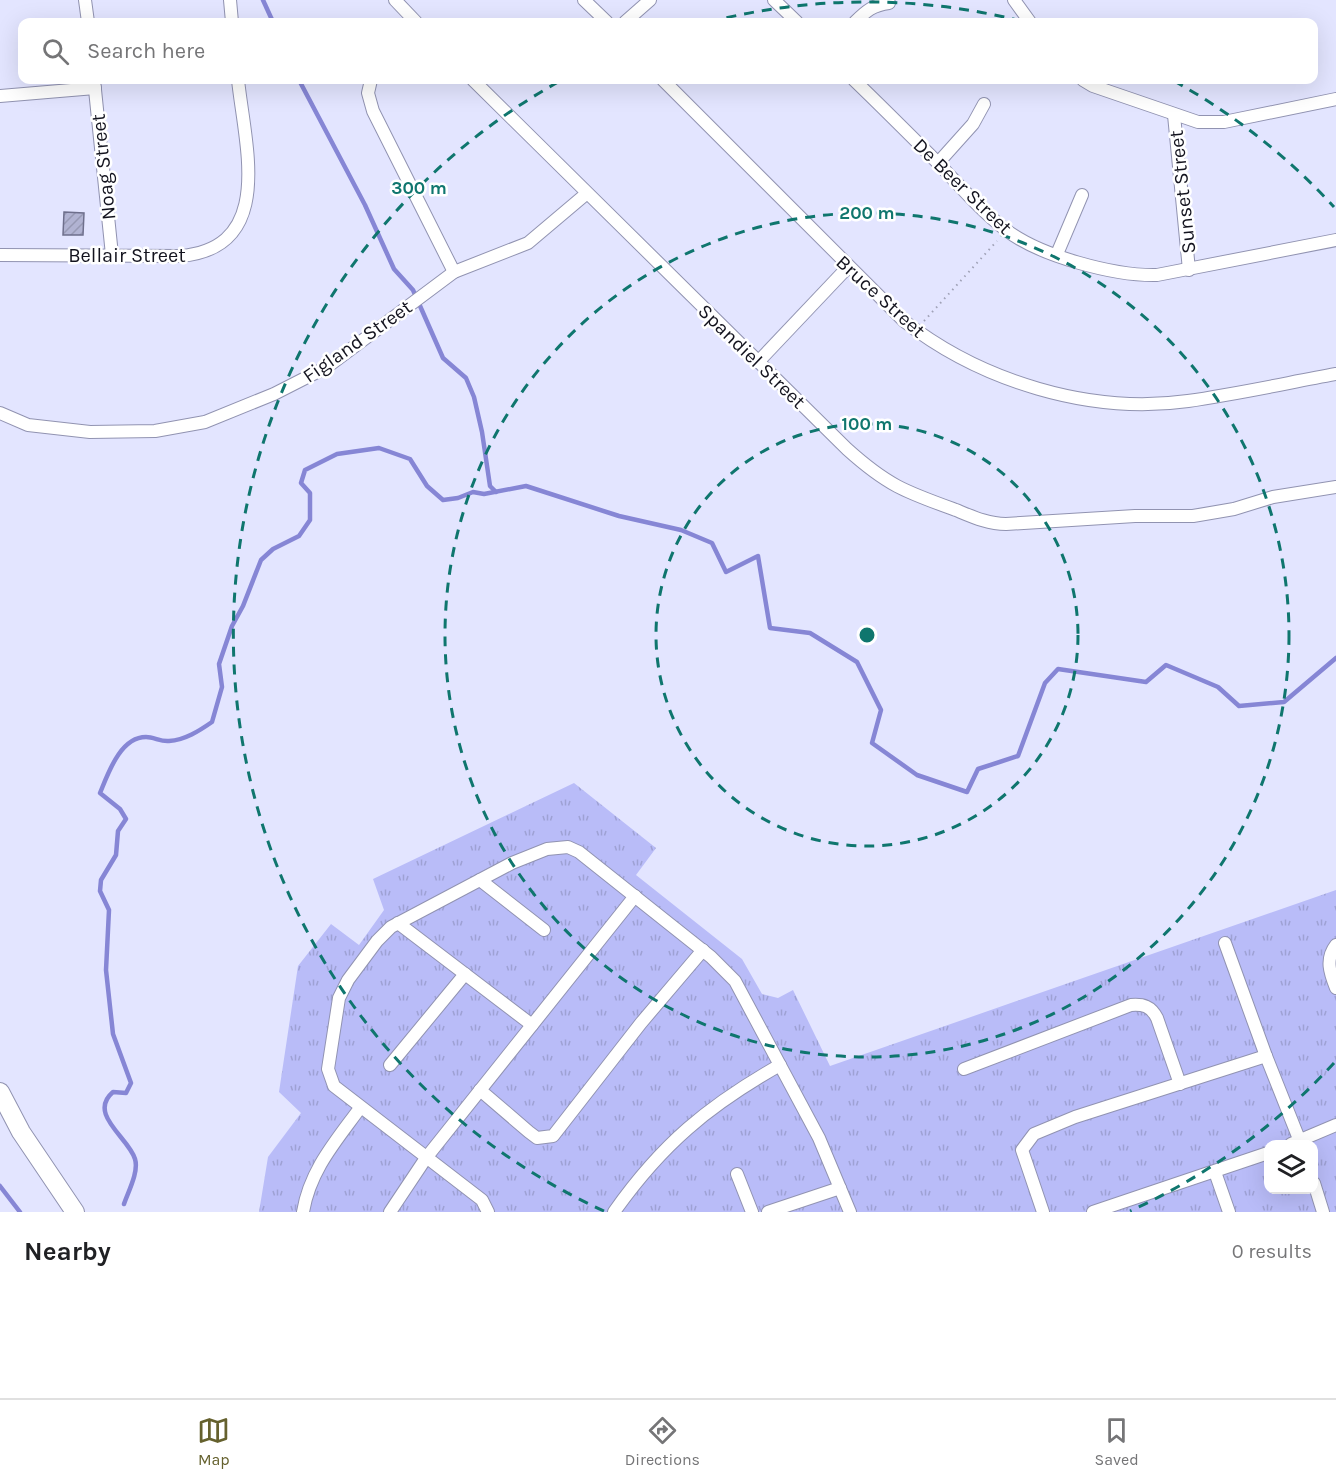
<!DOCTYPE html>
<html lang="en">
<head>
<meta charset="utf-8">
<style>
	body { margin:0; font-family:Karla,sans-serif; background:#f6f6f6; color:#202124 }
	.controls { position:absolute; right:18px; bottom:18px; display:grid; overflow:hidden; border-radius:12px; box-shadow:0 6px 24px #0002 }
	.controls button { width:54px; height:54px; display:grid; place-items:center; padding:0; border:0; border-bottom:2px solid #e0e0e0; background:#fff; color:#202124; font:30px sans-serif }
	.list { margin:0; padding:0; list-style:none }
	h2 { display:flex; justify-content:space-between; align-items:center; height:78px; margin:0; padding:0 24px; font-size:26px }
	h2 small { font-size:20px; font-weight:400; color:#757577 }
	.icon { flex:none; width:33px; height:33px; fill:none; stroke:currentColor; stroke-width:2; stroke-linecap:round; stroke-linejoin:round }
	.map { position:relative; flex:none; width:1336px; height:1212px; overflow:hidden }
	.search { position:absolute; background:#fff; box-shadow:0 6px 24px #0002; left:18px; right:18px; top:18px; height:66px; display:flex; align-items:center; gap:15px; box-sizing:border-box; padding:0 21px; border-radius:12px; color:#757577; font-size:22px }
	.sheet { height:186px; background:#fff }
	nav { display:flex; justify-content:space-around; align-items:center; box-sizing:border-box; height:84px; border-top:2px solid #e0e0e0; background:#fff; font-size:16px; color:#757577 }
	nav a { display:grid; justify-items:center; gap:3px }
	nav .on { color:#65612e }
	.map>svg:first-child { display:block }
	.grass { fill:url(#grass-tufts); fill-rule:evenodd }
	.lines { fill:none; stroke-linecap:round; stroke-linejoin:round }
	.stream { stroke:#8686d5; stroke-width:4.5 }
	.building { fill:url(#building-hatch); stroke:#6e6f8c; stroke-width:1.5 }
	.street-casing { stroke:#9193b1; stroke-width:14 }
	.secondary-casing { stroke:#9193b1; stroke-width:20 }
	.path { stroke:#a0a2b7; stroke-width:2; stroke-dasharray:1.5 4.5; stroke-linecap:butt }
	.street { stroke:#fff; stroke-width:12 }
	.secondary { stroke:#fff; stroke-width:18 }
	.ring { fill:none; stroke:#0f766e; stroke-width:3; stroke-dasharray:10 8 }
	.labels { text-anchor:middle; stroke-width:5; stroke-linejoin:round; paint-order:stroke }
	.street-label { font-size:20px; fill:#13131e; stroke:#fff }
	.centre { fill:#0f766e; stroke:#fff; stroke-width:3 }
	.ring-label { font-size:18px; text-anchor:middle; font-weight:bold; fill:#0f766e; stroke:#fff; stroke-width:5; stroke-linejoin:round; paint-order:stroke }
</style>
</head>
<body>
<div class="map">
<svg width="1336" height="1212" viewBox="0 0 1336 1212">
	<defs>
		<pattern id="grass-tufts" width="24" height="20" patternUnits="userSpaceOnUse" patternTransform="scale(1.5)"><rect width="24" height="20" fill="#b9bcf8"/><path d="M3 7l-1-3M5 7V3M7 7l1-3M15 17l-1-3M17 17v-4M19 17l1-3" fill="none" stroke="#9ea1d4"/></pattern>
		<pattern id="building-hatch" width="6" height="6" patternUnits="userSpaceOnUse" patternTransform="scale(1.5)"><rect width="6" height="6" fill="#b1b3d2"/><path d="M-1 1l2-2M0 6l6-6M5 7l2-2" fill="none" stroke="#9799b4"/></pattern>
	</defs>
	<rect width="100%" height="100%" fill="#e3e5ff"/>
	<path class="grass" d="M574,783L656,848L636,875L742,959L762,994L778,998L793,990L830,1066L1336,890V1212H259L268,1157L301,1113L279,1092L298,966L331,924L359,945L384,910L373,879ZM1268,1144H1314V1190H1268Z"/>
	<g class="lines">
		<g class="stream">
			<path d="M263,0L273,22"/>
			<path d="M299,80L365,205L394,269L413,290L443,358L466,378L474,397L482,432L490,486L496,492"/>
			<path d="M0,1186L20,1212"/>
			<path d="M124,1204C128,1192 139,1172 135,1159C129,1138 87,1114 113,1092L126,1093L131,1083L113,1034L106,970L109,910L100,891L101,880L116,855L118,831L126,819L120,809L100,793C108,774 120,737 146,737C154,737 161,742 169,741C185,740 199,731 212,722L222,687L219,664L232,626L243,606L261,560L273,549L299,536L310,520V493L301,483L305,470L337,454L379,448L410,459L427,486L443,500L458,498L473,492L484,494L526,486L619,516L681,530L712,543L726,572L758,556L770,628L810,633L857,662L881,710L872,743L917,775L967,792L978,769L1018,756L1045,683L1058,669L1146,682L1166,665L1218,687L1239,706L1284,702L1336,658"/>
		</g>
	</g>
	<path class="building" d="M64,212L84,213L83,235H63Z"/>
	<g class="lines">
		<defs>
			<g id="street">
				<path d="M85,0L88,22"/>
				<path d="M230,0L232,22"/>
				<path d="M395,0L416,22"/>
				<path d="M584,0L607,22"/>
				<path d="M774,0L797,22"/>
				<path d="M1014,0L1030,22"/>
				<path d="M625,22L650,0"/>
				<path d="M855,22C866,11 873,5 889,3"/>
				<path d="M94,80L112,255"/>
				<path d="M371,80L368,93L373,111L454,272"/>
				<path d="M473,80L847,449C888,486 906,492 956,510C973,517 988,524 1006,524L1135,516H1193L1234,509L1273,497L1336,487"/>
				<path d="M663,80L904,321C981,381 1090,415 1188,401C1237,394 1287,383 1336,374"/>
				<path d="M854,80C882,107 910,135 938,163C960,186 981,211 1006,230C1040,256 1114,276 1157,275L1336,240"/>
				<path d="M1083,80L1093,86L1198,122H1224L1336,99"/>
				<path d="M0,96L95,88"/>
				<path d="M1174,115L1189,270"/>
				<path d="M938,163L973,124L984,104"/>
				<path d="M1057,254L1082,195"/>
				<path d="M0,255L180,256C276,248 245,146 238,80"/>
				<path d="M758,362L848,267"/>
				<path d="M0,413L28,425L90,432L155,431L205,422L274,394L327,367L454,272L528,243L586,194"/>
				<path d="M480,880L544,930"/>
				<path d="M398,923L532,1025"/>
				<path d="M1225,943L1266,1056L1301,1144"/>
				<path d="M1336,945C1325,959 1330,973 1336,988"/>
				<path d="M390,1065L465,974"/>
				<path d="M964,1069L1131,1005C1143,1004 1151,1006 1157,1018L1180,1084"/>
				<path d="M480,1090L529,1132L537,1138L553,1136L641,1023L703,950"/>
				<path d="M1291,1144L1336,1125"/>
				<path d="M1215,1172L1229,1212"/>
				<path d="M737,1174L752,1212"/>
				<path d="M1314,1183L1323,1212"/>
				<path d="M303,1212C310,1170 336,1141 360,1108"/>
				<path d="M390,1212L426,1158L635,896"/>
				<path d="M488,1212L482,1200L334,1086L328,1069L339,998L348,980L377,941L391,927L512,863L547,849L568,847L579,852L711,957L735,981L819,1138L850,1212"/>
				<path d="M614,1212C662,1144 708,1106 780,1065"/>
				<path d="M768,1212L840,1188"/>
				<path d="M1043,1212L1022,1150L1034,1134L1075,1117L1266,1056"/>
				<path d="M1093,1212L1268,1153"/>
			</g>
			<path id="secondary" d="M0,1092L21,1132L75,1212"/>
		</defs>
		<use href="#street" class="street-casing"/>
		<use href="#secondary" class="secondary-casing"/>
		<path class="path" d="M924,321L997,241"/>
		<use href="#street" class="street"/>
		<use href="#secondary" class="secondary"/>
	</g>
	<g class="ring">
		<circle cx="867" cy="635" r="211"/>
		<circle cx="867" cy="635" r="422"/>
		<path d="M1334 1063A633 633 0 0 1 1130 1211M604 1211A633 633 0 0 1 560 81M709 22A633 633 0 0 1 1025 22M1174 81A633 633 0 0 1 1334 207"/>
	</g>
	<g class="labels">
		<g class="street-label">
			<text transform="translate(103 167) rotate(-96)" y="7">Noag Street</text>
			<text transform="translate(963 186) rotate(44)" y="7">De Beer Street</text>
			<text transform="translate(1182 192) rotate(-96)" y="7">Sunset Street</text>
			<text x="127" y="262">Bellair Street</text>
			<text transform="translate(881 296) rotate(42)" y="7">Bruce Street</text>
			<text transform="translate(357 341) rotate(-35)" y="7">Figland Street</text>
			<text transform="translate(752 356) rotate(44)" y="7">Spandiel Street</text>
		</g>
	</g>
	<circle cx="867" cy="635" r="9" class="centre"/>
	<g class="ring-label">
		<text x="419" y="194">300 m</text>
		<text x="867" y="219">200 m</text>
		<text x="867" y="430">100 m</text>
	</g>
</svg>
<div class="controls">
<button><svg class="icon" aria-label="layers" viewBox="0 0 24 24"><path d="M12 4l9 5-9 5-9-5zM3 14l9 5 9-5"/></svg></button>
</div>
<div class="search"><svg class="icon" aria-label="search" viewBox="0 0 24 24"><circle cx="10" cy="10" r="6"/><path d="M15 15l6 6"/></svg>Search here</div>
</div>
<section class="sheet">
<h2>Nearby<small>0 results</small></h2>
<ul class="list">
</ul>
</section>
<nav>
<a class="on"><svg class="icon" aria-label="map" viewBox="0 0 24 24"><path d="M3 6l6-2 6 2 6-2v14l-6 2-6-2-6 2zM9 4v14M15 6v14"/></svg>Map</a>
<a><svg class="icon" aria-label="directions" viewBox="0 0 24 24"><path d="M12 3l9 9-9 9-9-9zM9 14v-3h6M13 9l2 2-2 2"/></svg>Directions</a>
<a><svg class="icon" aria-label="saved" viewBox="0 0 24 24"><path d="M7 4h10v16l-5-4-5 4z"/></svg>Saved</a>
</nav>
</body>
</html>
